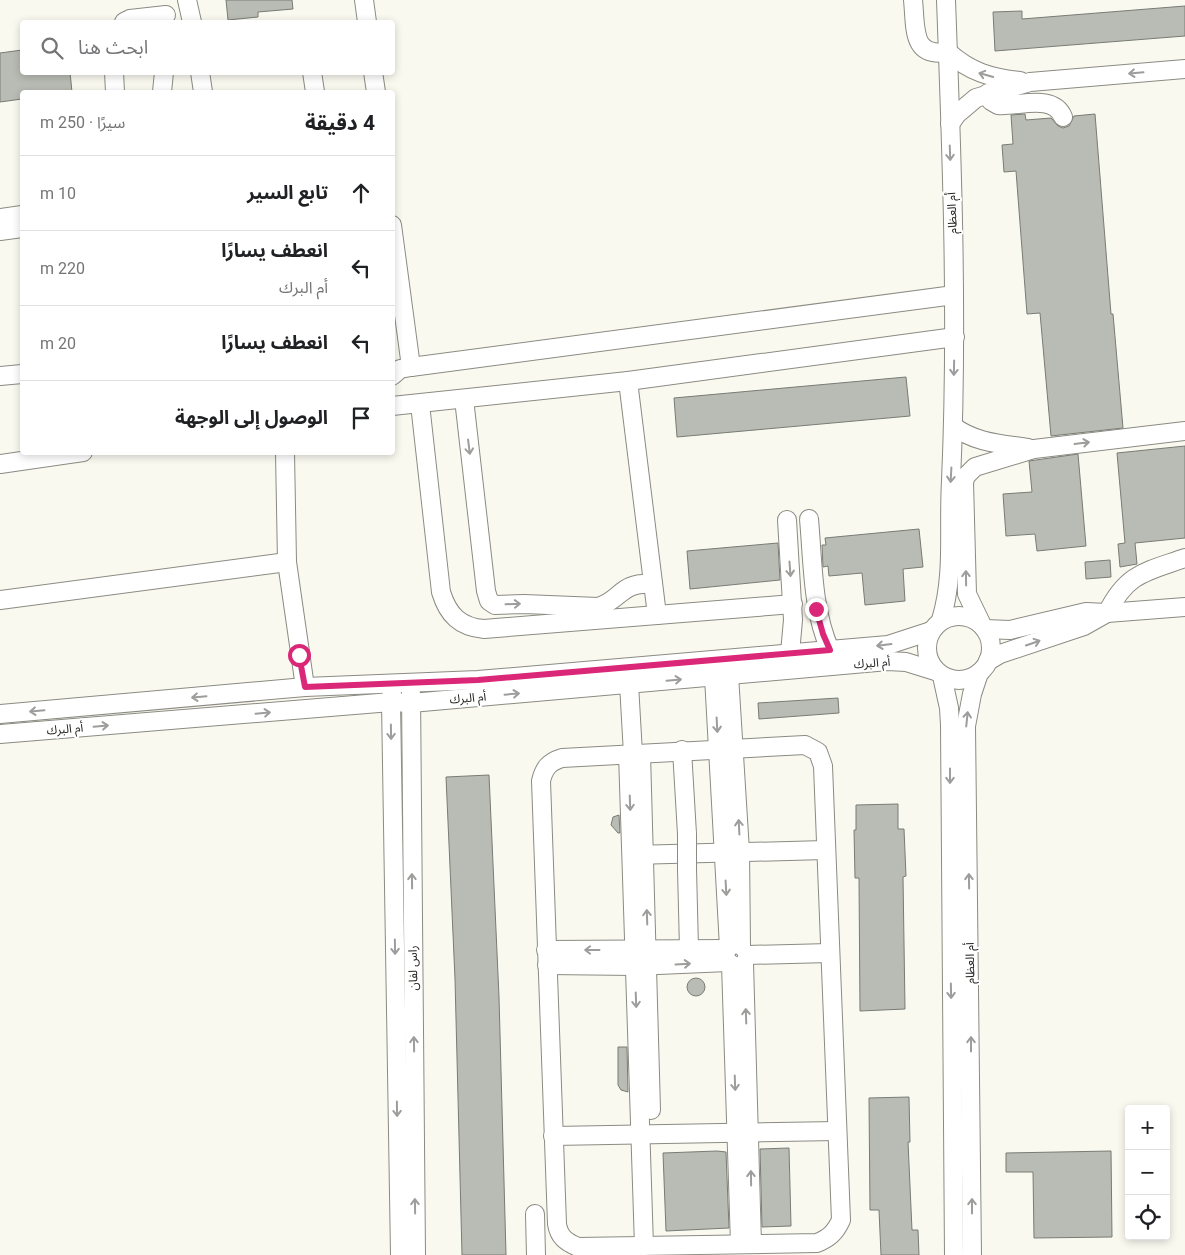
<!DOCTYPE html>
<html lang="ar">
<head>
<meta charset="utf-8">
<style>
	body { margin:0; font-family:Roboto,"Noto Sans Arabic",sans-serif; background:#f6f6f6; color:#202124; direction:rtl }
	.controls { position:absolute; right:15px; bottom:15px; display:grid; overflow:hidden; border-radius:5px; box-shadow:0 2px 8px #0003 }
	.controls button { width:45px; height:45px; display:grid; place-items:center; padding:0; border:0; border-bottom:1px solid #e0e0e0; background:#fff; color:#202124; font:25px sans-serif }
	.stop { position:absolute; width:15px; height:15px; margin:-11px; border:4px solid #db2777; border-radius:50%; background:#fff }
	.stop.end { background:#db2777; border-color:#fff; box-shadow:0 1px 5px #0008 }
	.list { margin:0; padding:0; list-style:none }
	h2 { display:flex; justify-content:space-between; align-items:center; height:65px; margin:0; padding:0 20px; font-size:21px }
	h2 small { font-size:16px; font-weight:400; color:#757577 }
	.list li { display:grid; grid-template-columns:32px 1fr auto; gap:15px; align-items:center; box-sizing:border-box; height:75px; padding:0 20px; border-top:1px solid #e0e0e0 }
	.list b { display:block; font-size:19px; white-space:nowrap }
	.list p { margin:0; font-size:16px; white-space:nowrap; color:#757577 }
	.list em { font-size:16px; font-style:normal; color:#757577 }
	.icon { flex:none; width:28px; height:28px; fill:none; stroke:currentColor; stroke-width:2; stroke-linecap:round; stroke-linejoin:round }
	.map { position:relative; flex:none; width:1185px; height:1255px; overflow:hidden; direction:ltr }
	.search { position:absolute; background:#fff; box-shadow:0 2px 8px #0003; left:20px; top:20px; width:375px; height:55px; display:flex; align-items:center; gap:12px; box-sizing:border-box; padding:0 18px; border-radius:5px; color:#757577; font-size:19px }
	.panel { position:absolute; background:#fff; box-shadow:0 2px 8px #0003; left:20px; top:90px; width:375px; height:365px; border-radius:5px; direction:rtl }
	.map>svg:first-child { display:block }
	.building { fill:#b8bcb4; stroke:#787c74 }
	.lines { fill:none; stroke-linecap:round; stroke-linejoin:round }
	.minor-casing { stroke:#8b8b83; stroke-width:20 }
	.minor { stroke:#fff; stroke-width:18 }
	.minor-bridge-casing { stroke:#8b8b83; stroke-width:20; stroke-linecap:butt }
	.minor-bridge { stroke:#fff; stroke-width:18 }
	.oneway { stroke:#9d9d9c }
	.route { stroke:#db2777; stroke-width:6 }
	.labels { text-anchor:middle; stroke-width:4; stroke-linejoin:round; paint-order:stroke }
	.street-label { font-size:12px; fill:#262522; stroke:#fff }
</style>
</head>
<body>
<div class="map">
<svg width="1185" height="1255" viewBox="0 0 1185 1255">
	<rect width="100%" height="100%" fill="#f9f9f0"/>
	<g class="building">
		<path d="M226,0H292L293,9L258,12V17L228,20Z"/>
		<path d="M1185,6V36L995,51L993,12L1022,11V19Z"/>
		<path d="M22,50V72H70L72,92H22V99L0,102V53Z"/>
		<path d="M1025,114L1026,120L1051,118L1058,126L1063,128L1069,126L1074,116L1095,114L1111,314H1113L1123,428L1051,436L1040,313L1027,314L1016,171L1004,172L1002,145L1013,144L1011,115Z"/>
		<path d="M906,377L910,416L677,437L674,398Z"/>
		<path d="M1185,446V538L1135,543L1137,564L1120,567L1118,544L1125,543L1117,453Z"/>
		<path d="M1078,454L1086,546L1037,551L1035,534L1006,536L1003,494L1032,492L1029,461Z"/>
		<path d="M919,529L923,567L903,569L905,601L865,605L862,573L829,576L828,566L823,567L822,545H826L825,538Z"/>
		<path d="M778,543L780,580L690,589L687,551Z"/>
		<path d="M1110,560L1111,577L1086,579L1085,562Z"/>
		<path d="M838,698L839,713L759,719L758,703Z"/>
		<path d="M489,775L499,997L506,1255H462L455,979L446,777Z"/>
		<path d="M898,804V829H904L906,876L903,877L905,1009L860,1011L859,878H855L854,830H856V805Z"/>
		<path d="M619,815L620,833H618L611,825L613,817Z"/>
		<circle cx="696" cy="987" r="9"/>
		<path d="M618,1047H627L628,1092L621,1090L618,1085Z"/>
		<path d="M909,1097L910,1142H908L912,1230H918L919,1255H881L879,1210H870L869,1098Z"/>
		<path d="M789,1148L791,1226L762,1227L760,1149Z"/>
		<path d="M717,1151L726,1152L729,1228L666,1231L663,1153Z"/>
		<path d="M1111,1151L1112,1237L1034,1238L1033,1172H1006V1153Z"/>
	</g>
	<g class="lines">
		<defs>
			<g id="minor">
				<path d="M187,0L192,22"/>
				<path d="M364,0L367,22"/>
				<path d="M913,0C916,28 911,58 948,52"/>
				<path d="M124,22L130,19L166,15"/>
				<path d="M948,52C970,72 991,78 1020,81"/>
				<path d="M114,72L115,92"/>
				<path d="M200,72L203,92"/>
				<path d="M312,72L315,92"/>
				<path d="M373,72L376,92"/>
				<path d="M162,92L164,72"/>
				<path d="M988,93L991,101L998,105C1018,107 1053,93 1063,117"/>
				<path d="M950,124L957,114L976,98L1030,82L1185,69"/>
				<path d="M0,218L22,215"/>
				<path d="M392,225L411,367"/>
				<path d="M0,231L22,228"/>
				<path d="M0,376L22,374"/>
				<path d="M392,376L400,369L411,367L954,295"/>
				<path d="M628,381L657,615"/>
				<path d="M464,399L486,591L489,601L495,605L524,604L598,607C623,599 619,582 653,584"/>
				<path d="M420,404L441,592C448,615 460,627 484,629L793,604"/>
				<path d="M392,406L628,381L955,337"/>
				<path d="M953,426C975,443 1002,444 1028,448"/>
				<path d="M285,452L287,562L305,687"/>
				<path d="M0,464L83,452"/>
				<path d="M809,519C813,563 812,609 830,650"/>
				<path d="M787,520L793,620L790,653"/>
				<path d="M0,600L287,562"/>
				<path d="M1107,613C1127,573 1145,572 1185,558"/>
				<circle cx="959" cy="648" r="32"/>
				<path d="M941,620C955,574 948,529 951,481C958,321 952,160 946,0"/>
				<path d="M981,623L967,594L964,482L966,476L975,467L1034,449L1185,431"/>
				<path d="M985,629L1010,630L1086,612L1107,613L1185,607"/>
				<path d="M988,661L1000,654L1084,626L1107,613"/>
				<path d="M729,675L740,851L741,946"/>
				<path d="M942,676L949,708L950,725L954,1255"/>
				<path d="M714,677L729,947"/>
				<path d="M629,684L633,754"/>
				<path d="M392,691L391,702L400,1255"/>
				<path d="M411,693L416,1255"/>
				<path d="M0,714L305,687L478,680L888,645L931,631"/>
				<path d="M0,734L391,702L411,703L888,661L906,662L935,671"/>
				<path d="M805,745L818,752L823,766L841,1220C835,1233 829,1238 817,1243L578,1247C566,1242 559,1237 557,1224L541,781C544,768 549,762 562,758Z"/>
				<path d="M682,750L687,834"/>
				<path d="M628,754L644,1246"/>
				<path d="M641,754L651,1110"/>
				<path d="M633,855L825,850"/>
				<path d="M687,869L689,949"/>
				<path d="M546,950L728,949"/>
				<path d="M747,955L830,953"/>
				<path d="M744,963L752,1244"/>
				<path d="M731,964L740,1244"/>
				<path d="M547,965L635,966L728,962"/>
				<path d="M553,1136L837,1131"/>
				<path d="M535,1214L536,1255"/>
				<path d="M972,1255L966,726L972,694L979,673"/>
			</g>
		</defs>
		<use href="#minor" class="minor-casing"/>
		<use href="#minor" class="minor"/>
		<defs>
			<path id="minor-bridge" d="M687,869V834"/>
		</defs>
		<use href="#minor-bridge" class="minor-bridge-casing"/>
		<use href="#minor-bridge" class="minor-bridge"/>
	</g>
	<defs><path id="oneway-shaft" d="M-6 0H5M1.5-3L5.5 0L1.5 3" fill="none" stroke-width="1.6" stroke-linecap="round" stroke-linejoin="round" transform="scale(1.25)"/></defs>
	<g class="oneway">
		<use href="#oneway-shaft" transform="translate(1136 73) rotate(175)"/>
		<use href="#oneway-shaft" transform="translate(986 75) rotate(-164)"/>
		<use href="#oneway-shaft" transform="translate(950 153) rotate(88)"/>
		<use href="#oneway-shaft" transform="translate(954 368) rotate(91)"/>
		<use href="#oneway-shaft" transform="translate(1082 443) rotate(-7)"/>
		<use href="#oneway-shaft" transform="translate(469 447) rotate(83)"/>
		<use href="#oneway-shaft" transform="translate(951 475) rotate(93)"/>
		<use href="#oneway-shaft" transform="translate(790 569) rotate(86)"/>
		<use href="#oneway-shaft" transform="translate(966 578) rotate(-91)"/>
		<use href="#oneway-shaft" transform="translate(513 604) rotate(-2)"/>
		<use href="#oneway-shaft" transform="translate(1033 643) rotate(-19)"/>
		<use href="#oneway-shaft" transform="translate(884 645) rotate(173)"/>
		<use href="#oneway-shaft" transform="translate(674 680) rotate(-5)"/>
		<use href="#oneway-shaft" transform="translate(512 694) rotate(-5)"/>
		<use href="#oneway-shaft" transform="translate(199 697) rotate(175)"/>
		<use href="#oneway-shaft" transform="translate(37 711) rotate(175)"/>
		<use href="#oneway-shaft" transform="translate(263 713) rotate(-5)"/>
		<use href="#oneway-shaft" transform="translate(967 719) rotate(-84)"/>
		<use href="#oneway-shaft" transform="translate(717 725) rotate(87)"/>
		<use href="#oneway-shaft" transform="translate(101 726) rotate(-5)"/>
		<use href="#oneway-shaft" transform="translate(391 732) rotate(89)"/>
		<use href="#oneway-shaft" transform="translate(950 776) rotate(90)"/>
		<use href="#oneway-shaft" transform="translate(630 803) rotate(88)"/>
		<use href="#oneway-shaft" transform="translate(739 827) rotate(-93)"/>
		<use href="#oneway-shaft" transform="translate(412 881) rotate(-91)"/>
		<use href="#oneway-shaft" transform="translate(969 881) rotate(-91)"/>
		<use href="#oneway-shaft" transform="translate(726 888) rotate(87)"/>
		<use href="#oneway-shaft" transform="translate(647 917) rotate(-92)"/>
		<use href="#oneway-shaft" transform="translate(395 947) rotate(89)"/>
		<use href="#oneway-shaft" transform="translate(592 950) rotate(180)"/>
		<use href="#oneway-shaft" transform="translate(683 964) rotate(-3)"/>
		<use href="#oneway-shaft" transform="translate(951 991) rotate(89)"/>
		<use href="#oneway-shaft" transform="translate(636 1000) rotate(88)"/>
		<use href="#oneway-shaft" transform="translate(746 1016) rotate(-92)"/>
		<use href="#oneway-shaft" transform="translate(414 1044) rotate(-91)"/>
		<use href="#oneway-shaft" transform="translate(971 1044) rotate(-90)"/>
		<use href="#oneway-shaft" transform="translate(735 1083) rotate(88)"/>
		<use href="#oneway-shaft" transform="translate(397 1109) rotate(89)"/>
		<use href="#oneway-shaft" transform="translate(751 1178) rotate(-91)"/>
		<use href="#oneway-shaft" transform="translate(415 1206) rotate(-91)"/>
		<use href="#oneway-shaft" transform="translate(972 1206) rotate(-90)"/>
	</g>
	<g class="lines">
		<path class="route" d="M299,655L305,687L478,680L830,650L823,634L816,609"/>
	</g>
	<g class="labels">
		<g class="street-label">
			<text transform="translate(952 213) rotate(-92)" y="4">أم العظام</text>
			<text transform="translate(872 663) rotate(-4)" y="4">أم البرك</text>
			<text transform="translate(468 698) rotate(-5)" y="4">أم البرك</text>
			<text transform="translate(65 729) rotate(-5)" y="4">أم البرك</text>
			<text transform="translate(970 963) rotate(-91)" y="4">أم العظام</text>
			<text transform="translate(413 968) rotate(-91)" y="4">راس لفان</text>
		</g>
	</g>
</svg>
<div class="controls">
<button>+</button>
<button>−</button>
<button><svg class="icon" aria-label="locate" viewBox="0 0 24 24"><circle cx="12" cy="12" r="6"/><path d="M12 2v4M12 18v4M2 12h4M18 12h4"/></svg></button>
</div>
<div class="stop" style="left:299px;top:655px"></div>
<div class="stop end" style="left:816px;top:609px"></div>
<div class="search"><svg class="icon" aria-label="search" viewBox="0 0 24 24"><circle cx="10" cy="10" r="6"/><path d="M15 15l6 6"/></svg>ابحث هنا</div>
<section class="panel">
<h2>4 دقيقة<small>سيرًا · 250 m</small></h2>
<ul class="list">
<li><svg class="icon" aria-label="ahead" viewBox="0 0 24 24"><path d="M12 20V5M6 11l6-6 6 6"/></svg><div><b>تابع السير</b></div><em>10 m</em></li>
<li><svg class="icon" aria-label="left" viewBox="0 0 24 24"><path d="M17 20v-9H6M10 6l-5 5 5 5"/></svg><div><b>انعطف يسارًا</b><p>أم البرك</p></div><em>220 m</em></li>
<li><svg class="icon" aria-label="left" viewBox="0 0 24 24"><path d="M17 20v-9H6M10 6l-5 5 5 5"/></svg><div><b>انعطف يسارًا</b></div><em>20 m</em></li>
<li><svg class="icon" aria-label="arrive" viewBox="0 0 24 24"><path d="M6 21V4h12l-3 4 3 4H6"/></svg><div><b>الوصول إلى الوجهة</b></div></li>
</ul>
</section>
</div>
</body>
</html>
